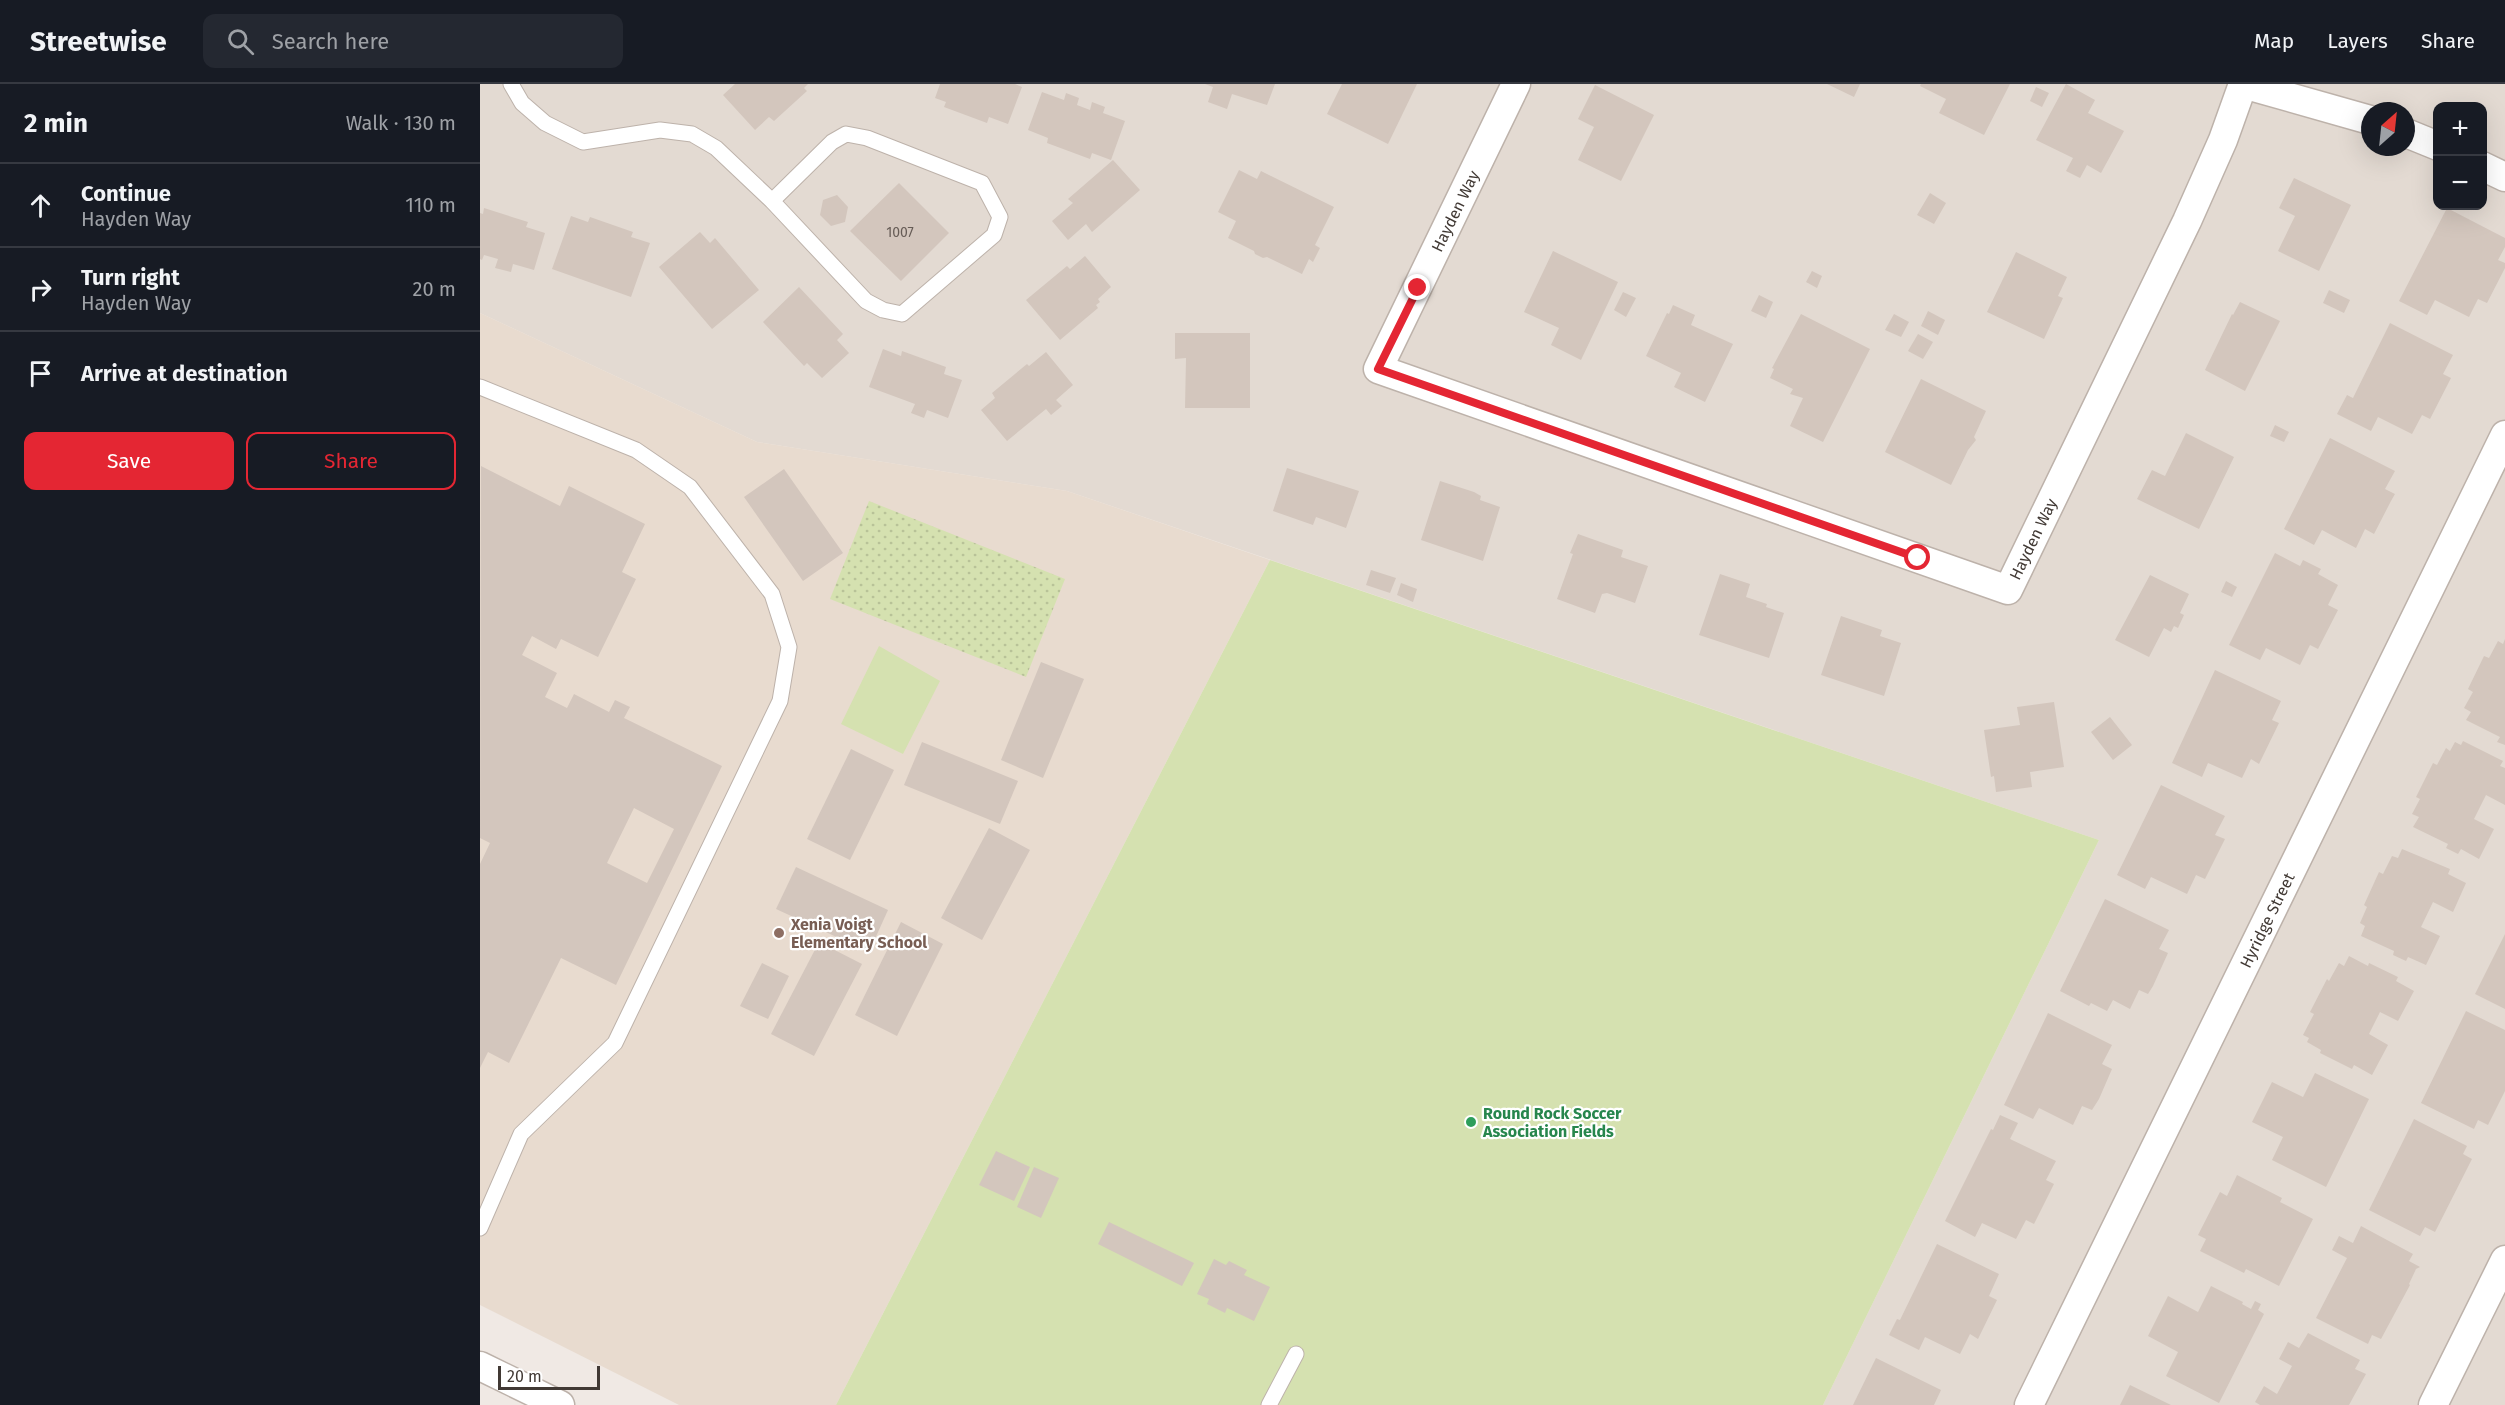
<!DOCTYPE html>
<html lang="en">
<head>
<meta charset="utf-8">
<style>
	body { margin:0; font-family:"Fira Sans",sans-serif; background:#242831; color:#f1f3f6 }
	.controls { position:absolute; right:18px; top:18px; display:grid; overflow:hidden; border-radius:12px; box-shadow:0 6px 24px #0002 }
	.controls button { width:54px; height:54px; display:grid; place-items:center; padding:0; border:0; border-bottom:2px solid #363941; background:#171b24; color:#f1f3f6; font:30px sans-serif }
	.compass { position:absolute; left:1881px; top:18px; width:54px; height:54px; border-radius:50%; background:#171b24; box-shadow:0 6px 24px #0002; rotate:27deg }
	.scale { position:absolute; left:18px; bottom:15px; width:102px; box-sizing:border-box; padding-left:6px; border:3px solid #413934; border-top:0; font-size:16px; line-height:21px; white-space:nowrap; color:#413934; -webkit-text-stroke:4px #fff; paint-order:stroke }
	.stop { position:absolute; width:18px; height:18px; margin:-14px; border:4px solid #e42633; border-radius:50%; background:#fff }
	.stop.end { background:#e42633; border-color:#fff; box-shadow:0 2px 6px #0008 }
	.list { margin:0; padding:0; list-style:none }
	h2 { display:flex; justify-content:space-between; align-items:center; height:78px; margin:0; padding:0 24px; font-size:26px }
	h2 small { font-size:20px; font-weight:400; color:#9ea1a6 }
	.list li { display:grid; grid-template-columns:39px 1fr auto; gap:18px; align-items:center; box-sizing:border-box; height:84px; padding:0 24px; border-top:2px solid #363941 }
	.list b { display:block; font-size:22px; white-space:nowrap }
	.list p { margin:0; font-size:20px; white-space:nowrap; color:#9ea1a6 }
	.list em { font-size:20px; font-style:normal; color:#9ea1a6 }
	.actions { display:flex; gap:12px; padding:18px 24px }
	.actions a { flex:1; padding:14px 0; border:2px solid #e42633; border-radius:12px; text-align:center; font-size:21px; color:#e42633 }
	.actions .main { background:#e42633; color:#fff }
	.icon { flex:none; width:33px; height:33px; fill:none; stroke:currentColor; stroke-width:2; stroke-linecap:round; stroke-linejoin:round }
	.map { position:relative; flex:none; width:2025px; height:1321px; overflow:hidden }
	header { display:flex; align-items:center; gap:36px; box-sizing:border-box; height:84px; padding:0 30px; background:#171b24; border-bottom:2px solid #363941 }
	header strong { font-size:28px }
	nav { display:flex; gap:33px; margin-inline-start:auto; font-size:21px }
	.search { width:420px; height:54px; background:#242831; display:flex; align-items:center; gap:15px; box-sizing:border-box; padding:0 21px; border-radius:12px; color:#9ea1a6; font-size:22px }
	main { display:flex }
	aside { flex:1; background:#171b24 }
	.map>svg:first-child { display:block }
	.residential { fill:#e3dad2; fill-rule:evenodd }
	.education { fill:#e8dbcf }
	.grass { fill:url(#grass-dots) }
	.garden { fill:#d5e1b0 }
	.building { fill:#d3c6bd; fill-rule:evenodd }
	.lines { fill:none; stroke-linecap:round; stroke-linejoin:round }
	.service-casing { stroke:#bdb2aa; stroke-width:17 }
	.minor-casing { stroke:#bdb2aa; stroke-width:31 }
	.service { stroke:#fff; stroke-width:15 }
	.minor { stroke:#fff; stroke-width:28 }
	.route { stroke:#e42633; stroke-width:8 }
	.education-dot { fill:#8d6e63; stroke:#fff; stroke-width:2 }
	.leisure-dot { fill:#2e9e5b; stroke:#fff; stroke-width:2 }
	.labels { text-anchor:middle; stroke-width:4.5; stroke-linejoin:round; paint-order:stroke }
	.number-label { font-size:14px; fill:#665c56 }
	.street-label { font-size:16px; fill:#413934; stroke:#fff }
	.education-label { font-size:16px; font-weight:bold; fill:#785e54; stroke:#fff; text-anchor:start }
	.leisure-label { font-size:16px; font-weight:bold; fill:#27864d; stroke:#fff; text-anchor:start }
</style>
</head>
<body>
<header>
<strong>Streetwise</strong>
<div class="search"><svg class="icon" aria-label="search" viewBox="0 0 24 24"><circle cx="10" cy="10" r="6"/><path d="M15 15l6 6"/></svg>Search here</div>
<nav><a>Map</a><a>Layers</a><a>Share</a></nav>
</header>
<main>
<aside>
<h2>2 min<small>Walk · 130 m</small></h2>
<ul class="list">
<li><svg class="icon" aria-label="ahead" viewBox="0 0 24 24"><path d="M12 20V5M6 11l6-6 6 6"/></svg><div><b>Continue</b><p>Hayden Way</p></div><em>110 m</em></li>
<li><svg class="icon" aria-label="right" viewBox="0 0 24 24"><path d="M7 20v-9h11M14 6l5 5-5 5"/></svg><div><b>Turn right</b><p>Hayden Way</p></div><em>20 m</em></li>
<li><svg class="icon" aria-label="arrive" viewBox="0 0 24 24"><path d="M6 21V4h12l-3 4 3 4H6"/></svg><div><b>Arrive at destination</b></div></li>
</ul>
<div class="actions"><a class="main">Save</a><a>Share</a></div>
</aside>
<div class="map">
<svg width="2025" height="1321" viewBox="0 0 2025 1321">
	<defs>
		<pattern id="grass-dots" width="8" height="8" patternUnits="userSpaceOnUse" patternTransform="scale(1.5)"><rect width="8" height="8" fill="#d5e1b0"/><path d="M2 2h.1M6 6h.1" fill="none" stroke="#b8c298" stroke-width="1.8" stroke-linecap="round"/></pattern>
	</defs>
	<rect width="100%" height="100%" fill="#f0e9e4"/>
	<path class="residential" d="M0,0H2025V1321H1343L1619,756L587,407L277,358L0,229ZM1958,22H2002V122H1958ZM1890,27H1926V63H1890Z"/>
	<path class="education" d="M0,229L277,358L587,407L790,476L356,1321H199L0,1221Z"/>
	<path class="grass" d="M389,417L585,495L546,593L350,515Z"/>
	<g class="garden">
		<path d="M790,476L1619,756L1343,1321H356Z"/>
		<path d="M399,562L460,597L423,670L361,640Z"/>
	</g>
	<g class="building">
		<path d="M255,0H328L324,4L327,7L294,37L289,33L275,46L243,11Z"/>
		<path d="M460,0H535L542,3L528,40L509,33L507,39L464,23L466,18L455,14Z"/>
		<path d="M725,0H795L787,21L752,10L747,25L728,18L733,3Z"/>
		<path d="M862,0H937L908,60L847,30Z"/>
		<path d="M1347,0H1380L1374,13Z"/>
		<path d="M1441,0H1530L1504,51L1459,29L1466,15L1440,2Z"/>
		<path d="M1586,0L1615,16L1608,29L1644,47L1621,89L1607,81L1600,94L1586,87L1593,74L1556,56Z"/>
		<path d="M1115,1L1174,31L1141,97L1098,76L1114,43L1098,35Z"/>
		<path d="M1556,3L1569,9L1562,23L1550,17Z"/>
		<path d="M562,8L584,16L586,9L599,14L597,21L610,26L612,18L625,23L623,29L645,37L631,76L612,69L610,75L567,59L568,54L548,46Z"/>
		<path d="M633,76L660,106L612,148L606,140L588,156L572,137L593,119L588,115Z"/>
		<path d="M759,86L777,95L781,87L854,123L835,161L840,164L833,178L829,175L822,190L787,173L783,174L775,170L774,167L748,154L756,137L738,128Z"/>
		<path d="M1814,94L1871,121L1839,187L1798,167L1815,132L1799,124Z"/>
		<path d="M419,99L469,149L421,197L370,147Z"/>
		<path d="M1450,109L1466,119L1454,140L1437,131Z"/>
		<path d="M357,111L368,123L365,138L351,142L340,131L343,116Z"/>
		<path d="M4,124L48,138L46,143L65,149L54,186L33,180L31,188L15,184L18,175L4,171L2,176L0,175V129L3,130Z"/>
		<path d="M1967,124L2025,154V163L2018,176L2025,179V184L2007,219L1998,215L1989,233L1955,216L1947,231L1919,217Z"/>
		<path d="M91,132L108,138L110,133L153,148L151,153L170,159L151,213L72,185Z"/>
		<path d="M220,148L230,159L235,154L279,206L232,245L179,183Z"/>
		<path d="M1073,167L1138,198L1101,276L1071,261L1079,244L1044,228Z"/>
		<path d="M1536,168L1587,193L1578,212L1583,214L1564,255L1507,228Z"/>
		<path d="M605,172L631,203L618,215L620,218L616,221L618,224L580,256L546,216L587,182L590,185Z"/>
		<path d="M1332,187L1342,192L1337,204L1326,198Z"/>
		<path d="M319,203L363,250L357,256L369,269L342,294L327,279L324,282L283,238Z"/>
		<path d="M1849,206L1870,216L1864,229L1843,219Z"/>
		<path d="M1143,208L1156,214L1146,233L1134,226Z"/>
		<path d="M1279,211L1293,218L1286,234L1271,227Z"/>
		<path d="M1760,218L1800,237L1765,307L1725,286L1752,230L1753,231Z"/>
		<path d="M1193,221L1215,231L1211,241L1253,260L1225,318L1194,303L1201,289L1166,272L1187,229L1189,230Z"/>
		<path d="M1448,227L1465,236L1458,251L1441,242Z"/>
		<path d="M1321,230L1390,265L1343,358L1310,342L1323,314L1310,310L1313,305L1290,294L1294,285L1292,284Z"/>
		<path d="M1414,230L1429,238L1421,253L1405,246Z"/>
		<path d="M1910,239L1973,271L1963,290L1971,294L1950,335L1942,331L1932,350L1898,333L1891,347L1857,330L1867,311L1873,314Z"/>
		<path d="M695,249H770V324H705L706,274L695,275Z"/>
		<path d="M1438,250L1453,258L1443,275L1428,267Z"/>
		<path d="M403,265L421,272L422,267L466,283L464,290L482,296L468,334L447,326L444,334L431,329L435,320L389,303Z"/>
		<path d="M566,268L593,301L576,316L582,322L571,331L566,325L527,357L501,326L515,314L512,309L547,280L549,282Z"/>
		<path d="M1441,295L1506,327L1494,353L1496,356L1488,366L1471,401L1405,368Z"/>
		<path d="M1795,341L1809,348L1804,358L1790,352Z"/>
		<path d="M1706,349L1754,373L1719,445L1657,415L1672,386L1685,392Z"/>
		<path d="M1850,354L1915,387L1905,405L1915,410L1911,417L1894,450L1885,445L1876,464L1842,446L1834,461L1804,445Z"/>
		<path d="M1,382L80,422L89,402L165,440L142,488L156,495L118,573L81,555L76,565L52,552L42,571L77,589L65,613L87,624L94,610L129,628L135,616L150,623L144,634L242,682L136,901L81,874L29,979L8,968L0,984V780L10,759L0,754ZM154,724L194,745L167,799L127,779Z"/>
		<path d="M807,384L879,407L866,444L836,433L833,441L793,427Z"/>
		<path d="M304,385L363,469L323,497L264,413Z"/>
		<path d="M960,397L994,408L1001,412L1000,416L1020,423L1003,477L941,456Z"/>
		<path d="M1098,450L1143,466L1141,473L1168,482L1155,519L1127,509L1122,510L1115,529L1077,515L1093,470L1090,469Z"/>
		<path d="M1795,469L1820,482L1823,476L1841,485L1838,490L1858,501L1848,521L1858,526L1838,565L1830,561L1820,581L1786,564L1780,576L1749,561Z"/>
		<path d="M891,486L916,494L910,509L886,501Z"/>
		<path d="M1240,490L1270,500L1266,513L1287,520L1286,523L1304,529L1289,574L1219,551Z"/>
		<path d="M1670,491L1709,510L1700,529L1704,531L1698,544L1694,542L1691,548L1684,544L1669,573L1635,556Z"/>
		<path d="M1746,497L1757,503L1752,513L1741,508Z"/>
		<path d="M921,499L937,505L933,518L917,511Z"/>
		<path d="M1361,532L1402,546L1400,552L1421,559L1404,612L1341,591Z"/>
		<path d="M2025,555V661L2017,658L2020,653L1986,636L1991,628L1984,624L1993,608L1988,605L2004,572L2009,574L2018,557L2023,560Z"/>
		<path d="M561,578L604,595L563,694L521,676Z"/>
		<path d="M1735,586L1801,617L1792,636L1799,639L1779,680L1771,675L1762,694L1728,679L1722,693L1692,679Z"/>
		<path d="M1574,618L1584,683L1550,688L1552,703L1516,708L1514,692L1511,693L1504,646L1540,641L1537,623Z"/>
		<path d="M1630,633L1652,661L1633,676L1611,648Z"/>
		<path d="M1983,657L2023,677L2020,682L2025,684V721L2006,711L1994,735L2014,745L1999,775L1981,765L1978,770L1966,764L1968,760L1933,743L1939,733L1932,730L1940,715L1936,713L1953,679L1957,681L1966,664L1970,667L1975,658L1981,661Z"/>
		<path d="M442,658L538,697L520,740L424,701Z"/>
		<path d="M371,665L414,686L370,776L327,755Z"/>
		<path d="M1681,701L1745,732L1735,751L1745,755L1725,795L1716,791L1707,810L1671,793L1665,805L1637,791Z"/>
		<path d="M509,744L550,766L502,856L461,834Z"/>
		<path d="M1922,765L1970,785L1968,790L1986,799L1973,828L1953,818L1941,843L1960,852L1946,881L1928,873L1926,877L1913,871L1914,867L1881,852L1885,842L1880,839L1887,823L1884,821L1899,788L1903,790L1912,772L1918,774Z"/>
		<path d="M316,783L408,826L389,868L296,825Z"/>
		<path d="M1625,815L1689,846L1679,865L1688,869L1673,902L1668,910L1659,906L1650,925L1633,916L1627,927L1611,919L1609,922L1580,907Z"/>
		<path d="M421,838L463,860L417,952L375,931Z"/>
		<path d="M2025,850V925L1995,910Z"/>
		<path d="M339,858L382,880L334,972L291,950Z"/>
		<path d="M1869,872L1888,882L1889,879L1918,893L1916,897L1934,907L1918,937L1900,928L1889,950L1908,961L1892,991L1874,981L1872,985L1840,969L1841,966L1827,958L1829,954L1823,951L1834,930L1830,928L1847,895L1849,897L1859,879L1864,882Z"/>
		<path d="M282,879L309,892L288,935L260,922Z"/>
		<path d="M1986,927L2025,946V1007L2008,1041L1998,1036L1994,1045L1941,1019Z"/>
		<path d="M1568,929L1632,961L1622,980L1632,985L1619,1015L1612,1026L1602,1022L1593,1041L1559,1024L1553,1035L1524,1021Z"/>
		<path d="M1835,989L1889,1015L1846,1103L1792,1076L1803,1053L1772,1038L1792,998L1823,1013Z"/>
		<path d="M1520,1031L1538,1039L1530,1055L1576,1077L1566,1096L1574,1100L1554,1140L1546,1136L1536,1155L1502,1139L1495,1153L1465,1137L1511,1045L1513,1046Z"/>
		<path d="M1934,1035L1987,1062L1983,1070L1992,1075L1955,1148L1945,1143L1940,1152L1889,1126Z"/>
		<path d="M516,1067L550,1083L534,1117L499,1101Z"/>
		<path d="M554,1083L579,1094L561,1134L537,1123Z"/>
		<path d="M1757,1091L1802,1114L1800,1118L1833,1135L1799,1202L1766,1185L1764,1189L1720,1167L1726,1155L1718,1151L1740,1108L1747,1112Z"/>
		<path d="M629,1138L714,1179L702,1202L618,1160Z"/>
		<path d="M1881,1142L1933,1170L1929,1177L1940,1183L1936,1185L1929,1200L1930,1201L1901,1255L1892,1251L1888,1260L1836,1234L1867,1174L1852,1166L1859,1152L1873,1159Z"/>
		<path d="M1457,1160L1519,1190L1509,1212L1517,1216L1498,1255L1490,1250L1480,1270L1445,1253L1439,1266L1409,1251L1417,1235L1420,1236Z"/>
		<path d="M734,1175L746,1181L749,1177L767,1186L764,1191L790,1203L774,1237L747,1224L745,1229L727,1220L729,1215L717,1210Z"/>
		<path d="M1731,1202L1763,1218L1762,1220L1771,1225L1775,1217L1781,1220L1778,1226L1784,1230L1739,1319L1686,1292L1698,1268L1668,1252L1688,1212L1718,1228Z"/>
		<path d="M1828,1249L1880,1276L1875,1285L1886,1290L1869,1321H1780L1775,1318L1784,1302L1797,1310L1812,1282L1799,1275L1808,1258L1819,1264Z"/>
		<path d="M1396,1274L1461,1306L1454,1321H1373Z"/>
		<path d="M1650,1301L1691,1321H1640Z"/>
	</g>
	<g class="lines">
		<defs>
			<g id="service">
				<path d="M31,0L42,19L65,39L103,58L180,46L212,50L236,64L292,117L386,217L403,226L422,230L514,151L520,133L502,99L387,54L366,50L352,58L292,117"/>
				<path d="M0,303L156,366L210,403L292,510L309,563L300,617L135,959L41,1050L0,1144"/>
				<path d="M789,1321L816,1270"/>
			</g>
			<g id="minor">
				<path id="s1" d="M1036,0L898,285L1528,506L1707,137L1743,56L1763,0"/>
				<path d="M1763,0L1890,36"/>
				<path d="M1926,49L1958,62"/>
				<path d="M2002,82L2025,93"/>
				<path d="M0,1282L80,1321"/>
				<path id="s2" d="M1549,1321L2025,351"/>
				<path d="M1953,1321L2025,1176"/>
			</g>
		</defs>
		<use href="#service" class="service-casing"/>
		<use href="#minor" class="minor-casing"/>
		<use href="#service" class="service"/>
		<use href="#minor" class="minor"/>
	</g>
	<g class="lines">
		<path class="route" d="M938,204L898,285L1438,474"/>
	</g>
	<circle class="education-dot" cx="299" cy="849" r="6"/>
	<circle class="leisure-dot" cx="991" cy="1038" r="6"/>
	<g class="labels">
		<g class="number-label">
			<text x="420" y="153">1007</text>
		</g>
		<g class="street-label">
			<text transform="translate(975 127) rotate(-64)" y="6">Hayden Way</text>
			<text dy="6" stroke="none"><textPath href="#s1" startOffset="1041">Hayden Way</textPath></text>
			<text dy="6" stroke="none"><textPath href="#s2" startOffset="540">Hyridge Street</textPath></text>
		</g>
		<g class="education-label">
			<text x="311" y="846">Xenia Voigt<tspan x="311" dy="18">Elementary School</tspan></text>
		</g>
		<g class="leisure-label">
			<text x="1003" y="1035">Round Rock Soccer<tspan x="1003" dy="18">Association Fields</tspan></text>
		</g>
	</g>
</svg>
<div class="controls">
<button>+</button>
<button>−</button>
</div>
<svg class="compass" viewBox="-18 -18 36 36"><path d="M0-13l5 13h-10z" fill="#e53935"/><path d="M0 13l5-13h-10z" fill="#9ea1a6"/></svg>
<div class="scale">20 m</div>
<div class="stop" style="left:1438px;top:474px"></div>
<div class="stop end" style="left:938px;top:204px"></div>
</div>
</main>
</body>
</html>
